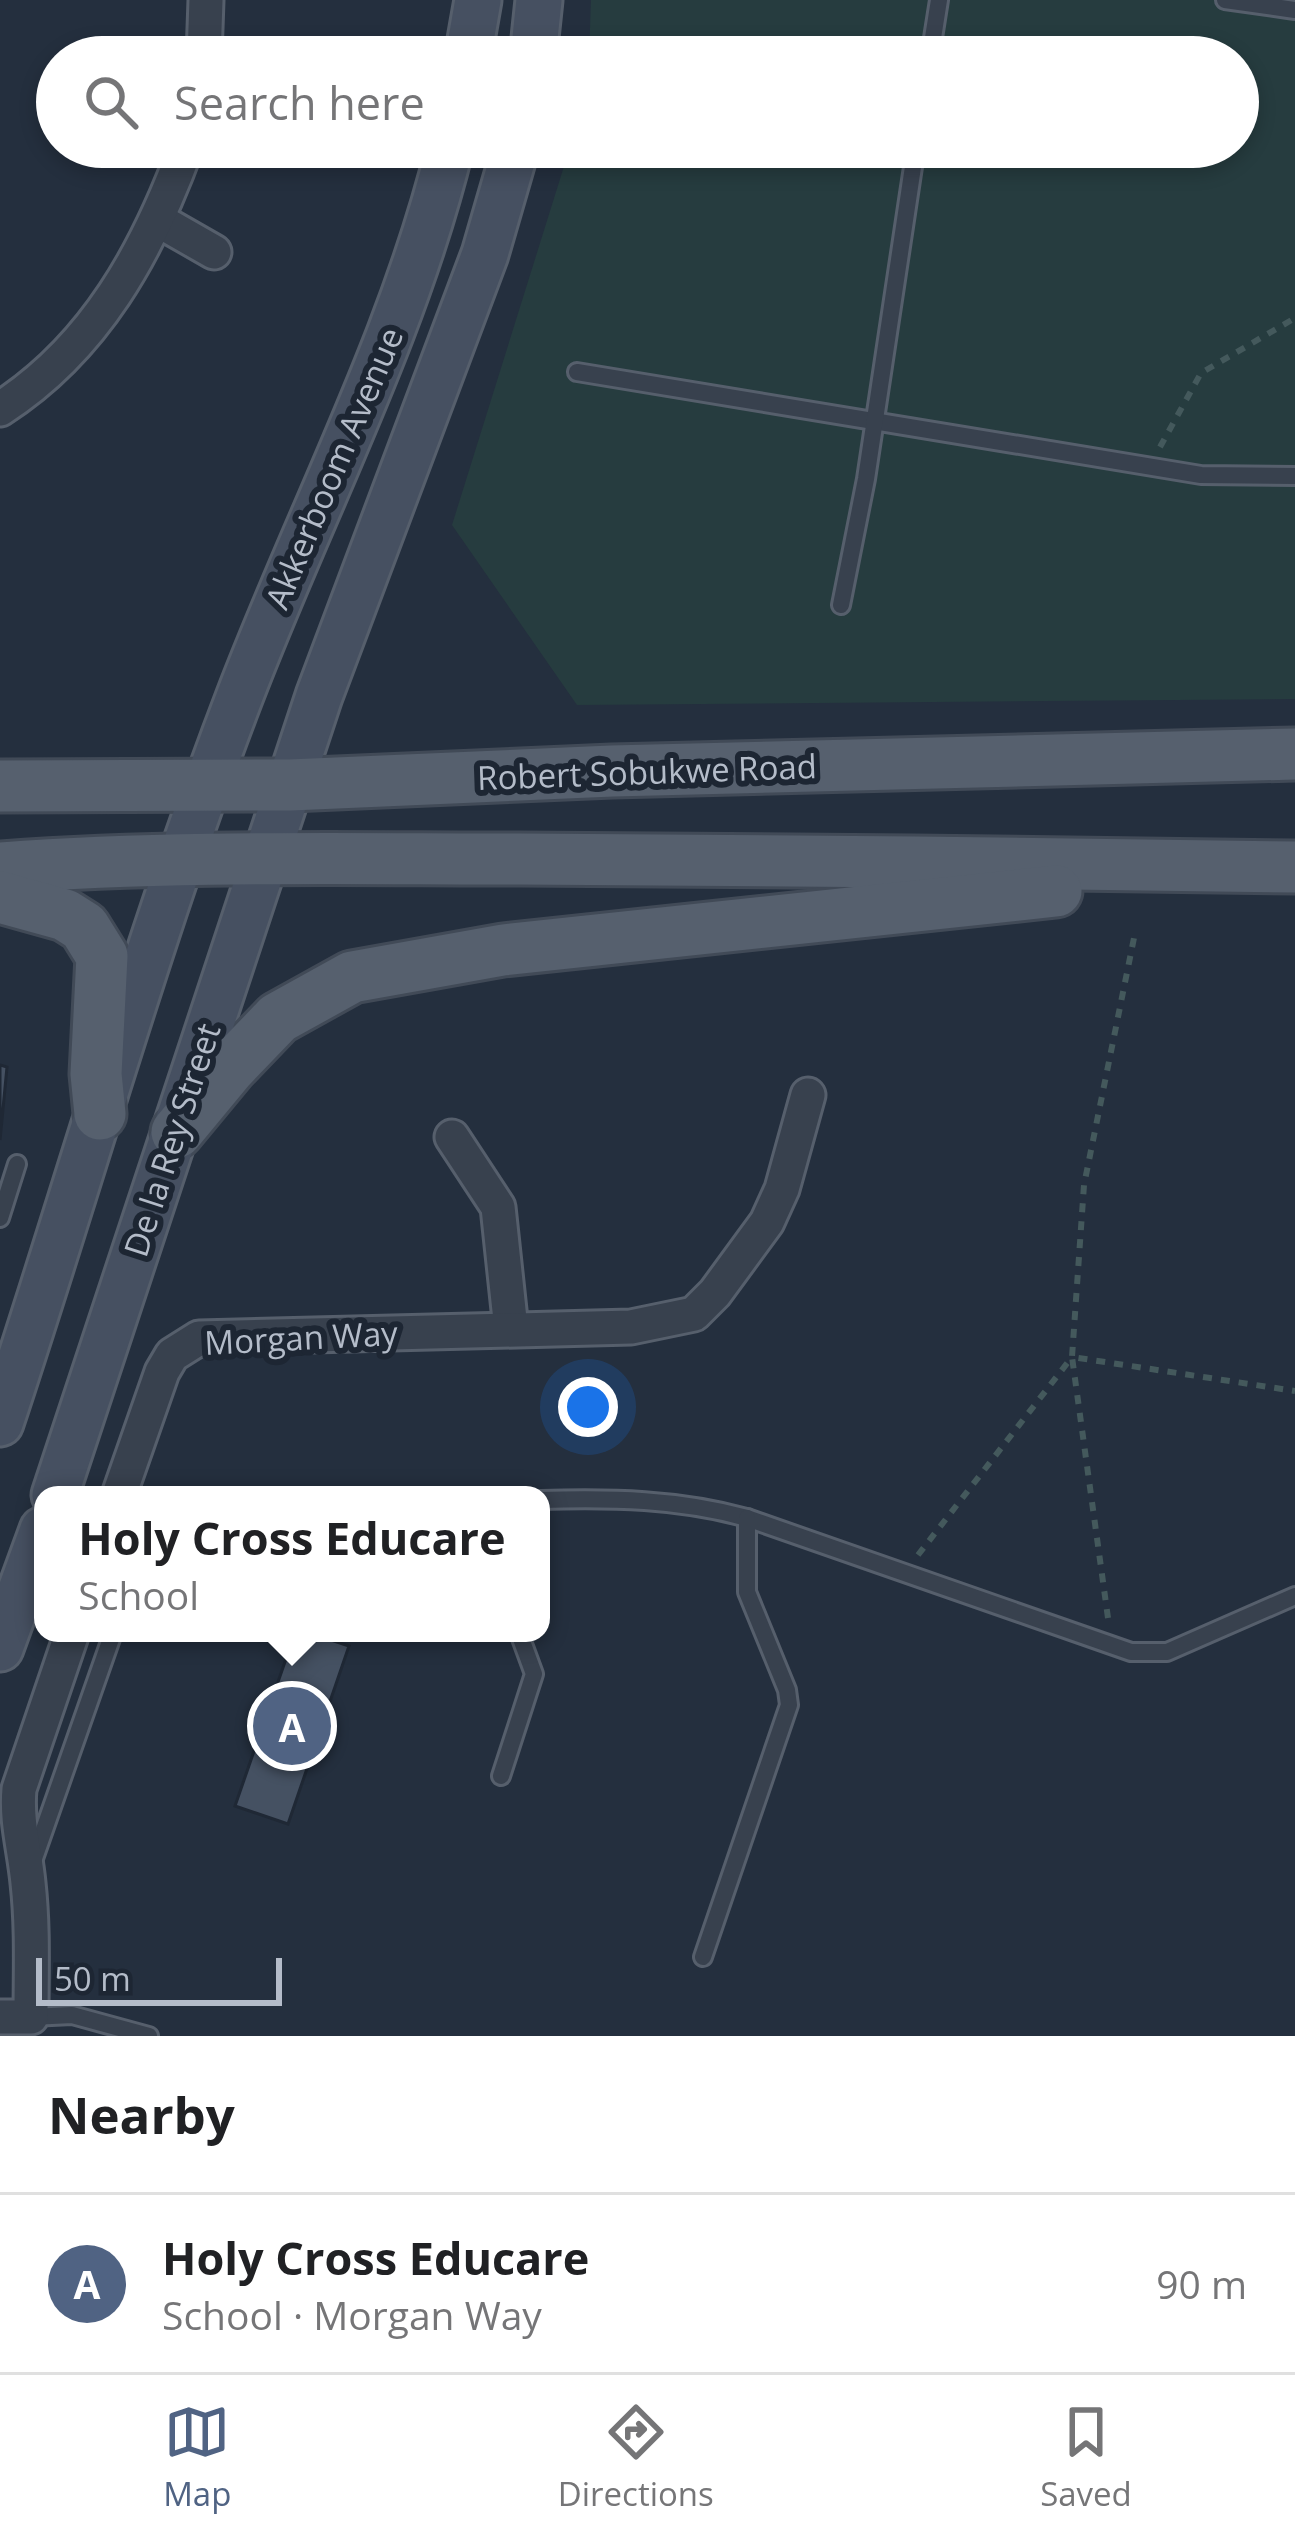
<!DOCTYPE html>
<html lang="en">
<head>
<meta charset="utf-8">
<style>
	body { margin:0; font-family:"Open Sans",sans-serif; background:#f2f2f2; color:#202124 }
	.scale { position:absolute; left:36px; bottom:30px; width:246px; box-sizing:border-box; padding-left:12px; border:6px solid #b4bcc9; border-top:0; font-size:33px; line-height:42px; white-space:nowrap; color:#b4bcc9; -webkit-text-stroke:9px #1d2633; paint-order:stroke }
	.you { position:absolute; left:588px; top:1407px; width:42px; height:42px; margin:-30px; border:9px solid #fff; border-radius:50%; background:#1a73e8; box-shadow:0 0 0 18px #1a73e833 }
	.badge { display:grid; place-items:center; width:78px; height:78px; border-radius:50%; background:#506383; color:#fff; font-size:39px; font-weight:700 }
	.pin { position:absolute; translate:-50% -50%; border:6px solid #fff; box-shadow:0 3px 12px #0006 }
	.popup { position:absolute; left:34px; top:1486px; width:516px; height:156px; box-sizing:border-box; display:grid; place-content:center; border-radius:24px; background:#fff; filter:drop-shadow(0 3px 9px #0005); font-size:39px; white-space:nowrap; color:#757577 }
	.popup b { font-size:45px; color:#202124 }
	.popup::after { content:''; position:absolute; left:50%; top:100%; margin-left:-24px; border:24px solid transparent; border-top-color:#fff }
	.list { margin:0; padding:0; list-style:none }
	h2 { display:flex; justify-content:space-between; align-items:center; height:156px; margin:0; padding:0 48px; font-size:51px }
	h2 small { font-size:39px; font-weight:400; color:#757577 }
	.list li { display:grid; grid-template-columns:78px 1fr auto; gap:36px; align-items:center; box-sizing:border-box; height:180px; padding:0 48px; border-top:3px solid #e0e0e0 }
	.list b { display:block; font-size:45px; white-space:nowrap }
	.list p { margin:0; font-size:39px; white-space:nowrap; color:#757577 }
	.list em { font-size:39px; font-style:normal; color:#757577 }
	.icon { flex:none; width:66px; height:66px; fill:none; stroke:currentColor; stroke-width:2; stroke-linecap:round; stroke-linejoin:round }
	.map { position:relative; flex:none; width:1295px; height:2036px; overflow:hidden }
	.search { position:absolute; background:#fff; box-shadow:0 6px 18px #0003; left:36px; right:36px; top:36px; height:132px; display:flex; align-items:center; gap:30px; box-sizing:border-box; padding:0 42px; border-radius:66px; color:#757577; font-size:45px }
	.sheet { height:336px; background:#fff }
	nav { display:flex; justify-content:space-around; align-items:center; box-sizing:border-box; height:168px; border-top:3px solid #e0e0e0; background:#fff; font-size:33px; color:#757577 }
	nav a { display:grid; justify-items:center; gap:6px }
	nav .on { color:#506383 }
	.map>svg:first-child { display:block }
	.green { fill:#263c3f }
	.building { fill:#455162; stroke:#1f2835; stroke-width:3 }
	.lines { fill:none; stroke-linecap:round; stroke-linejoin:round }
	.lane-casing { stroke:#565f6c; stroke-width:22 }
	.street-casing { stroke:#565f6c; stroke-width:39 }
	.secondary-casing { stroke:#565f6c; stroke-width:51 }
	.primary-casing { stroke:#414a57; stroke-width:57 }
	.path { stroke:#44595c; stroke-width:6; stroke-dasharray:9 9; stroke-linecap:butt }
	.lane { stroke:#38414e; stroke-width:16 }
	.street { stroke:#38414e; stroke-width:33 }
	.secondary { stroke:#465061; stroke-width:45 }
	.primary { stroke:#56606e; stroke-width:51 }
	.labels { text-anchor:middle; stroke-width:12; stroke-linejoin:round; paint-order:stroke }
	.street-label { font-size:33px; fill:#b4bcc9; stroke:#1d2633 }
</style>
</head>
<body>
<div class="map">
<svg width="1295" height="2036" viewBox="0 0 1295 2036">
	<rect width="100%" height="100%" fill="#242f3e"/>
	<path class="green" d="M591,0H1295V699L577,705L452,525L570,147H1238V57H589Z"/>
	<g class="building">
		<path d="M0,1065L7,1067L0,1140Z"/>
		<path d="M295,1633H310L349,1646L288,1824L235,1806Z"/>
	</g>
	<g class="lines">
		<defs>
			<g id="lane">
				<path d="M1225,0L1295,10"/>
				<path d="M930,57L939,0"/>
				<path d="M577,372L1201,475L1295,476"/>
				<path d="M841,605L866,479L916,147"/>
				<path d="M0,1218L17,1164"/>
				<path d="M541,1500C611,1498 679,1499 747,1518L1131,1652H1167L1295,1596"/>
				<path d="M501,1776L534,1674L519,1633"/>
				<path d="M32,1864L113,1633"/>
				<path d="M703,1957L789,1705L787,1690L747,1592V1518"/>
				<path d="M31,2017L72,2015L149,2036"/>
			</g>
			<g id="street">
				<path d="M204,57L206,0"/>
				<path d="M158,220L214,252"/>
				<path d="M0,409C95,348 148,251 186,147"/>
				<path d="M452,1137L498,1207L511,1329"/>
				<path d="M119,1495L162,1372L172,1355L199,1338L631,1327L694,1314L715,1293L767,1222L782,1189L808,1095"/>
				<path d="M0,2017H31C31,1972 33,1928 28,1883C25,1850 16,1822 19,1789L72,1633"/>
			</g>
			<g id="secondary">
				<path d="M468,57L478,0"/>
				<path d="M533,57L539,0"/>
				<path d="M0,1423C80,1182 148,936 239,698C309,514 403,339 450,147"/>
				<path d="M55,1495L319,696L485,254L516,147"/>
				<path d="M0,1648L43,1530"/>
			</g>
			<g id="primary">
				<path d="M0,786L290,785L612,771L1295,754"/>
				<path d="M0,868C172,855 347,859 520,859C778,860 1037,863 1295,867"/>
				<path d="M0,897L65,915L84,927L102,956L96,1074L100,1114"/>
				<path d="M177,1132L230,1068L278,1018L352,977L503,950L1056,891"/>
			</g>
		</defs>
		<use href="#lane" class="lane-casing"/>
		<use href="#street" class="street-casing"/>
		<use href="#secondary" class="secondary-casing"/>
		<use href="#primary" class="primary-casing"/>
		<g class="path">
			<path d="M1160,447L1201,373L1295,318"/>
			<path d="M918,1555L1072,1357L1084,1185L1135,933"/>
			<path d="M1108,1618L1072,1357L1295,1391"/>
		</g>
		<use href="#lane" class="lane"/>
		<use href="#street" class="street"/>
		<use href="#secondary" class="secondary"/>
		<use href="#primary" class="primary"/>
	</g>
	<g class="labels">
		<g class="street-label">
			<text transform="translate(334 468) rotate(-67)" y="12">Akkerboom Avenue</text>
			<text transform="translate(647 772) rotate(-2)" y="12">Robert Sobukwe Road</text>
			<text transform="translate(172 1140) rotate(-72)" y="12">De la Rey Street</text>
			<text transform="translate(301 1338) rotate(-3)" y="12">Morgan Way</text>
		</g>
	</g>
</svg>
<div class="scale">50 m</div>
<div class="you"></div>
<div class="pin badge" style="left:292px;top:1726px">A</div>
<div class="popup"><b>Holy Cross Educare</b>School</div>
<div class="search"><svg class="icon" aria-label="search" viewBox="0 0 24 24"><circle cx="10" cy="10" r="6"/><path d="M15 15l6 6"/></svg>Search here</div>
</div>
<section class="sheet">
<h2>Nearby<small></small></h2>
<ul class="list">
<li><span class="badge">A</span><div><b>Holy Cross Educare</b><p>School · Morgan Way</p></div><em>90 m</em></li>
</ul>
</section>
<nav>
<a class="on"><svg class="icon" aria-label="map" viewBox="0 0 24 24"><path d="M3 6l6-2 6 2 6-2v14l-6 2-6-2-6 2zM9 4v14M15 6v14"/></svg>Map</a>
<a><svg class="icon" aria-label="directions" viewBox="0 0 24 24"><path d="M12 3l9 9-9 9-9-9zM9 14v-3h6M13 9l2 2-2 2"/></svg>Directions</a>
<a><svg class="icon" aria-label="saved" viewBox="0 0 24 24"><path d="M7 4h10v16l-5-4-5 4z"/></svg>Saved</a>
</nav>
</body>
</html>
